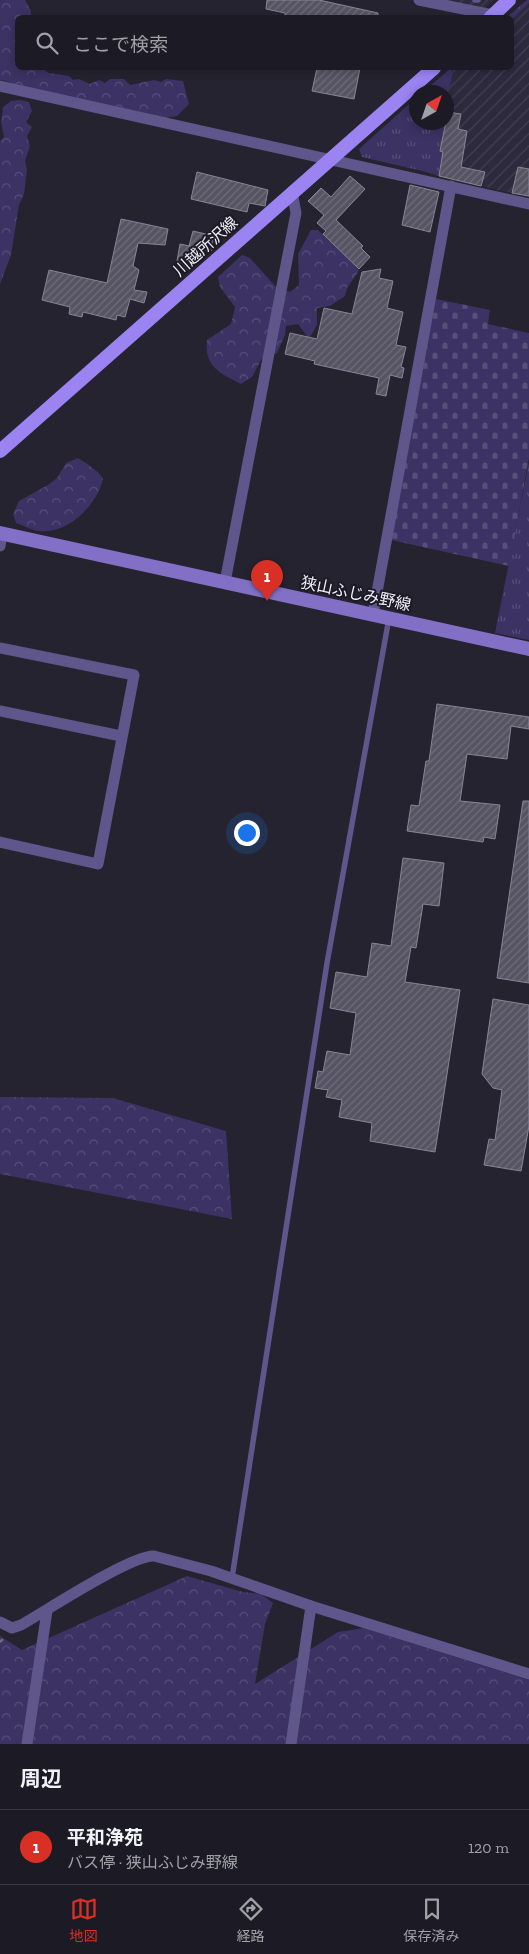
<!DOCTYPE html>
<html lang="ja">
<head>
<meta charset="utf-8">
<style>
	body { margin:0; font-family:"Zilla Slab","Noto Sans JP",serif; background:#25232c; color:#f1f3f6 }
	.compass { position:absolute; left:409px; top:85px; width:45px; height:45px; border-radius:50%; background:#1c1a24; box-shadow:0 2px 8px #0003; rotate:40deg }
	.you { position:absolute; left:246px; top:832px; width:18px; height:18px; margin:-12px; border:4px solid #fff; border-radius:50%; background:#1a73e8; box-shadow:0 0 0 8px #1a73e833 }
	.badge { display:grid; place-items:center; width:32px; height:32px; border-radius:50%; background:#d93025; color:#fff; font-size:16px; font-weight:700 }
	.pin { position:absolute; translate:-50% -41px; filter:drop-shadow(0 1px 2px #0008) }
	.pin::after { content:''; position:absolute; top:26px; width:18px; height:15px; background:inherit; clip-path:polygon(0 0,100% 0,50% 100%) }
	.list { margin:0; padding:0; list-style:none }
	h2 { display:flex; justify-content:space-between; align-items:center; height:65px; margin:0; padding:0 20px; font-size:21px }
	h2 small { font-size:16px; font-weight:400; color:#a0a1a6 }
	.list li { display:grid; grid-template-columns:32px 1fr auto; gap:15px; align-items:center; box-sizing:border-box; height:75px; padding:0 20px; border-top:1px solid #3a3841 }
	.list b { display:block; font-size:19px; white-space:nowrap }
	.list p { margin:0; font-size:16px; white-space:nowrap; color:#a0a1a6 }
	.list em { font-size:16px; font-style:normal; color:#a0a1a6 }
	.icon { flex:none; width:28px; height:28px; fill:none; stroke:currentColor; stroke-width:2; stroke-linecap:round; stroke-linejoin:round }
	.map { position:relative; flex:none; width:529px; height:1744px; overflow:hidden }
	.search { position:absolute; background:#1c1a24; box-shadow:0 2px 8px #0003; left:15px; right:15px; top:15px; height:55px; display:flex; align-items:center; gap:12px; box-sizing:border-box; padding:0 18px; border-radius:8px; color:#a0a1a6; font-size:19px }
	.sheet { height:140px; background:#1c1a24 }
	nav { display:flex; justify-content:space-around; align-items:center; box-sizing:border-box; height:70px; border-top:1px solid #3a3841; background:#1c1a24; font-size:14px; color:#a0a1a6 }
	nav a { display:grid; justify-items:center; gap:2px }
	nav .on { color:#d93025 }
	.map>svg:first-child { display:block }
	.industrial { fill:url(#industrial-furrows) }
	.grass { fill:url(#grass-tufts) }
	.forest { fill:url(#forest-crowns) }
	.cemetery { fill:url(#cemetery-stones) }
	.building { fill:url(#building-hatch); stroke:#888696 }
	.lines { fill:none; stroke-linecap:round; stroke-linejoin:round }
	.path { stroke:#716f7b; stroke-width:2.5; stroke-dasharray:4 4; stroke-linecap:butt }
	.service { stroke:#5f568b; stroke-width:5.5 }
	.minor { stroke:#5f568b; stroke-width:11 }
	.secondary { stroke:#8170c5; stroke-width:14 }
	.primary { stroke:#9b83f1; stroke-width:14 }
	.labels { text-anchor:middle; stroke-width:4; stroke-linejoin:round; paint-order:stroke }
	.street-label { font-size:16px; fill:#efeef7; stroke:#1c1a26 }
</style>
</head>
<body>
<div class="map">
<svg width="529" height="1744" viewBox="0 0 529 1744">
	<defs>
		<pattern id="industrial-furrows" width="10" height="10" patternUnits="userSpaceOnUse" patternTransform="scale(1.25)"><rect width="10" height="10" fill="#2d2a3e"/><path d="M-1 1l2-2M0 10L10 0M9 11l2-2" fill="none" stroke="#423f51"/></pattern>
		<pattern id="grass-tufts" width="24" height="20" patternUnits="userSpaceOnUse" patternTransform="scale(1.25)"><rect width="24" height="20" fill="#3c3263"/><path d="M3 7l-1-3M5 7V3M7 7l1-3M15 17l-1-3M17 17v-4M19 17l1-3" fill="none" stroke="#58507a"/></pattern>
		<pattern id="forest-crowns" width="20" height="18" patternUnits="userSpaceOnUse" patternTransform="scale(1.25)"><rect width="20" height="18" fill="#3c3263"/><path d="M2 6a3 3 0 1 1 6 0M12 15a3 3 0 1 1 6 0" fill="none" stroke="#58507a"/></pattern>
		<pattern id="cemetery-stones" width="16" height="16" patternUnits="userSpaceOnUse" patternTransform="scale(1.25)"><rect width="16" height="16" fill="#3c3263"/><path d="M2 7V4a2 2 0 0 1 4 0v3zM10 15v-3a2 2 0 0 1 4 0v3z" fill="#58507a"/></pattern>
		<pattern id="building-hatch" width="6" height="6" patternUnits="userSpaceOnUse" patternTransform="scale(1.25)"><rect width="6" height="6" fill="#565463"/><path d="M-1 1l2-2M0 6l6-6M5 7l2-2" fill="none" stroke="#6f6d7a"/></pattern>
	</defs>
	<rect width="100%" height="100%" fill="#252330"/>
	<g class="industrial">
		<path d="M441,0H494L484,9Z"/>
		<path d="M529,0V197L429,174L441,123L446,122L447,98L453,70L450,68H512V18Z"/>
	</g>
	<g class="grass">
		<path d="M527,0H529V3L512,19L507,17Z"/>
		<path d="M450,69L453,71L447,100L446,92H423Z"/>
		<path d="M416,98V122L442,123V126L448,128L439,175L362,157L359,149Z"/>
		<path d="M529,462V640L495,633Z"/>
	</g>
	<g class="forest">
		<path d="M0,0H25L31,11V17L18,18V68H41L49,73L69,76L73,80L79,79L90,84L99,80L105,83L110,79H124L130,85L154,80L161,82L166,79L183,81L189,104L177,116L165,118L50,93C41,89 36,89 27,88C18,87 10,81 0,80Z"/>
		<path d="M20,100L29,102L32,111L26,122L32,127L27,136L30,146L25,161L27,170L24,194L19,205L11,255L0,284V141L4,137L1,122L3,107L11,101Z"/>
		<path d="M311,230H318L353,262L359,271L347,288L345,296L330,306L317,308V325L309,339L298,324L286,326L285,335L277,353L262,358L252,377L241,384C219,373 204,366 207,340L231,324L235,307L220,287L218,277L242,255L250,258L276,287L290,292L299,285L298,254Z"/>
		<path d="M78,458C87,464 98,470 103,479C97,505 68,535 38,531C31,530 23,525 16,523L13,514L19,501L48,485L57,478L66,463Z"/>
		<path d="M0,1097L113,1098L226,1131L232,1219L0,1174Z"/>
		<path d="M187,1576L243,1592L261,1594L273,1603L265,1624L255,1684L338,1632L363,1628L529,1680V1744H0V1636L22,1650Z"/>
	</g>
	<path class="cemetery" d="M436,299L490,310L488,324L529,333V458L509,566L391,540Z"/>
	<g class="building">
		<path d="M267,0H319L378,13V18H285V13L266,9Z"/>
		<path d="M317,68H360L354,99L312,91Z"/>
		<path d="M448,112L461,114L458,129L467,131L461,167L485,172L481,186L439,176L443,152L440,151Z"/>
		<path d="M518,167L529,169V196L512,193Z"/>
		<path d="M197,172L268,190L265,206L249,203L247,212L191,199Z"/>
		<path d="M350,176L365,189L336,220L363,246L361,248L370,257L359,269L323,234L326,231L317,223L324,215L308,201L321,188L331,197Z"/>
		<path d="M410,185L439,192L430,232L402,225Z"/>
		<path d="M121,219L168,229L165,245L138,243L133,266L139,270L134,290L147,292L144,303L130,299L125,317L117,315L116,320L83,312L82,317L69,314L70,307L42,300L49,270L107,283Z"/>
		<path d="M193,231L214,236L211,251L189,246Z"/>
		<path d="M180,244L194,247L189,270L176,267Z"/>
		<path d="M381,269L379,278L393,281L387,308L403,312L396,345L406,347L401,367L404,368L402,378L390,375L386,396L376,394L379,378L314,364L315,361L285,354L290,333L317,339L324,308L352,314L362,272Z"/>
		<path d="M437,704L529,717V729L511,726L507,759L467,754L460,801L500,805L495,839L484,837L483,842L407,831L411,805L419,806L426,761H429Z"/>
		<path d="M523,801H529V983L497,978Z"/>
		<path d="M403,858L444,863L439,906L423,904L416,948L411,947L405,982L460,990L435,1152L370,1141L372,1123L339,1117L342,1100L326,1097L328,1090L315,1088L318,1071L323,1072L327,1051L350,1055L356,1013L330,1008L336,972L367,977L372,943L391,946Z"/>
		<path d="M493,999L529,1005V1126L521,1171L484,1165L489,1139L495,1140L502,1090L493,1088L482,1074Z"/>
	</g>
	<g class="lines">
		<path class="path" d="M0,1642L5,1637"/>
		<g class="service">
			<path d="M475,0H478"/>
			<path d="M232,1578L327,963L389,618"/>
		</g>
		<g class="minor">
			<path d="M419,0L493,15"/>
			<path d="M0,86L529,204"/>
			<path d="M0,546L2,534"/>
			<path d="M225,582L296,213L292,192"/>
			<path d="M373,614L451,186"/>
			<path d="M0,648L134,675L98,864L0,842"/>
			<path d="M0,711L121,736"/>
			<path d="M0,1622L12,1628L21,1625C46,1611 131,1555 154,1556L211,1571L311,1606L529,1674"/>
			<path d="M27,1744L47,1611"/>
			<path d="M291,1744L311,1606"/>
		</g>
		<path class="secondary" d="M0,533L529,649"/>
		<g class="primary">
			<path d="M490,18L509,0"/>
			<path d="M0,451L434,68"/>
		</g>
	</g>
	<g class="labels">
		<g class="street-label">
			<text transform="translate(205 246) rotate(-42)" y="6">川越所沢線</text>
			<text transform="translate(356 593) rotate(12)" y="6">狭山ふじみ野線</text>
		</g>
	</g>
</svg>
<svg class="compass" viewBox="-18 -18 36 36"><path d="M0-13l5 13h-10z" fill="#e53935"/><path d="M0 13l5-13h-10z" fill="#a0a1a6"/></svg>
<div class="you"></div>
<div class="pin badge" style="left:267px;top:601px">1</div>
<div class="search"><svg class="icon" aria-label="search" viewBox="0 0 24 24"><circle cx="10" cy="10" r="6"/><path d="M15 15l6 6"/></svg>ここで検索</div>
</div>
<section class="sheet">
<h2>周辺<small></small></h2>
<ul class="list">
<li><span class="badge">1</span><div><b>平和浄苑</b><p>バス停 · 狭山ふじみ野線</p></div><em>120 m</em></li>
</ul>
</section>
<nav>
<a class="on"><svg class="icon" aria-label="map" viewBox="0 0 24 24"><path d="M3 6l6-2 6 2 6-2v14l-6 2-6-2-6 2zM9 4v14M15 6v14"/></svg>地図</a>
<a><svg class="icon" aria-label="directions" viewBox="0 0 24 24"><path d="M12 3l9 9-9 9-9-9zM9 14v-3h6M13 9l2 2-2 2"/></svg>経路</a>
<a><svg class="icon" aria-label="saved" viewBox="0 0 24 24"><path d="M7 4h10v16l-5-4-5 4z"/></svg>保存済み</a>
</nav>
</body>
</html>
